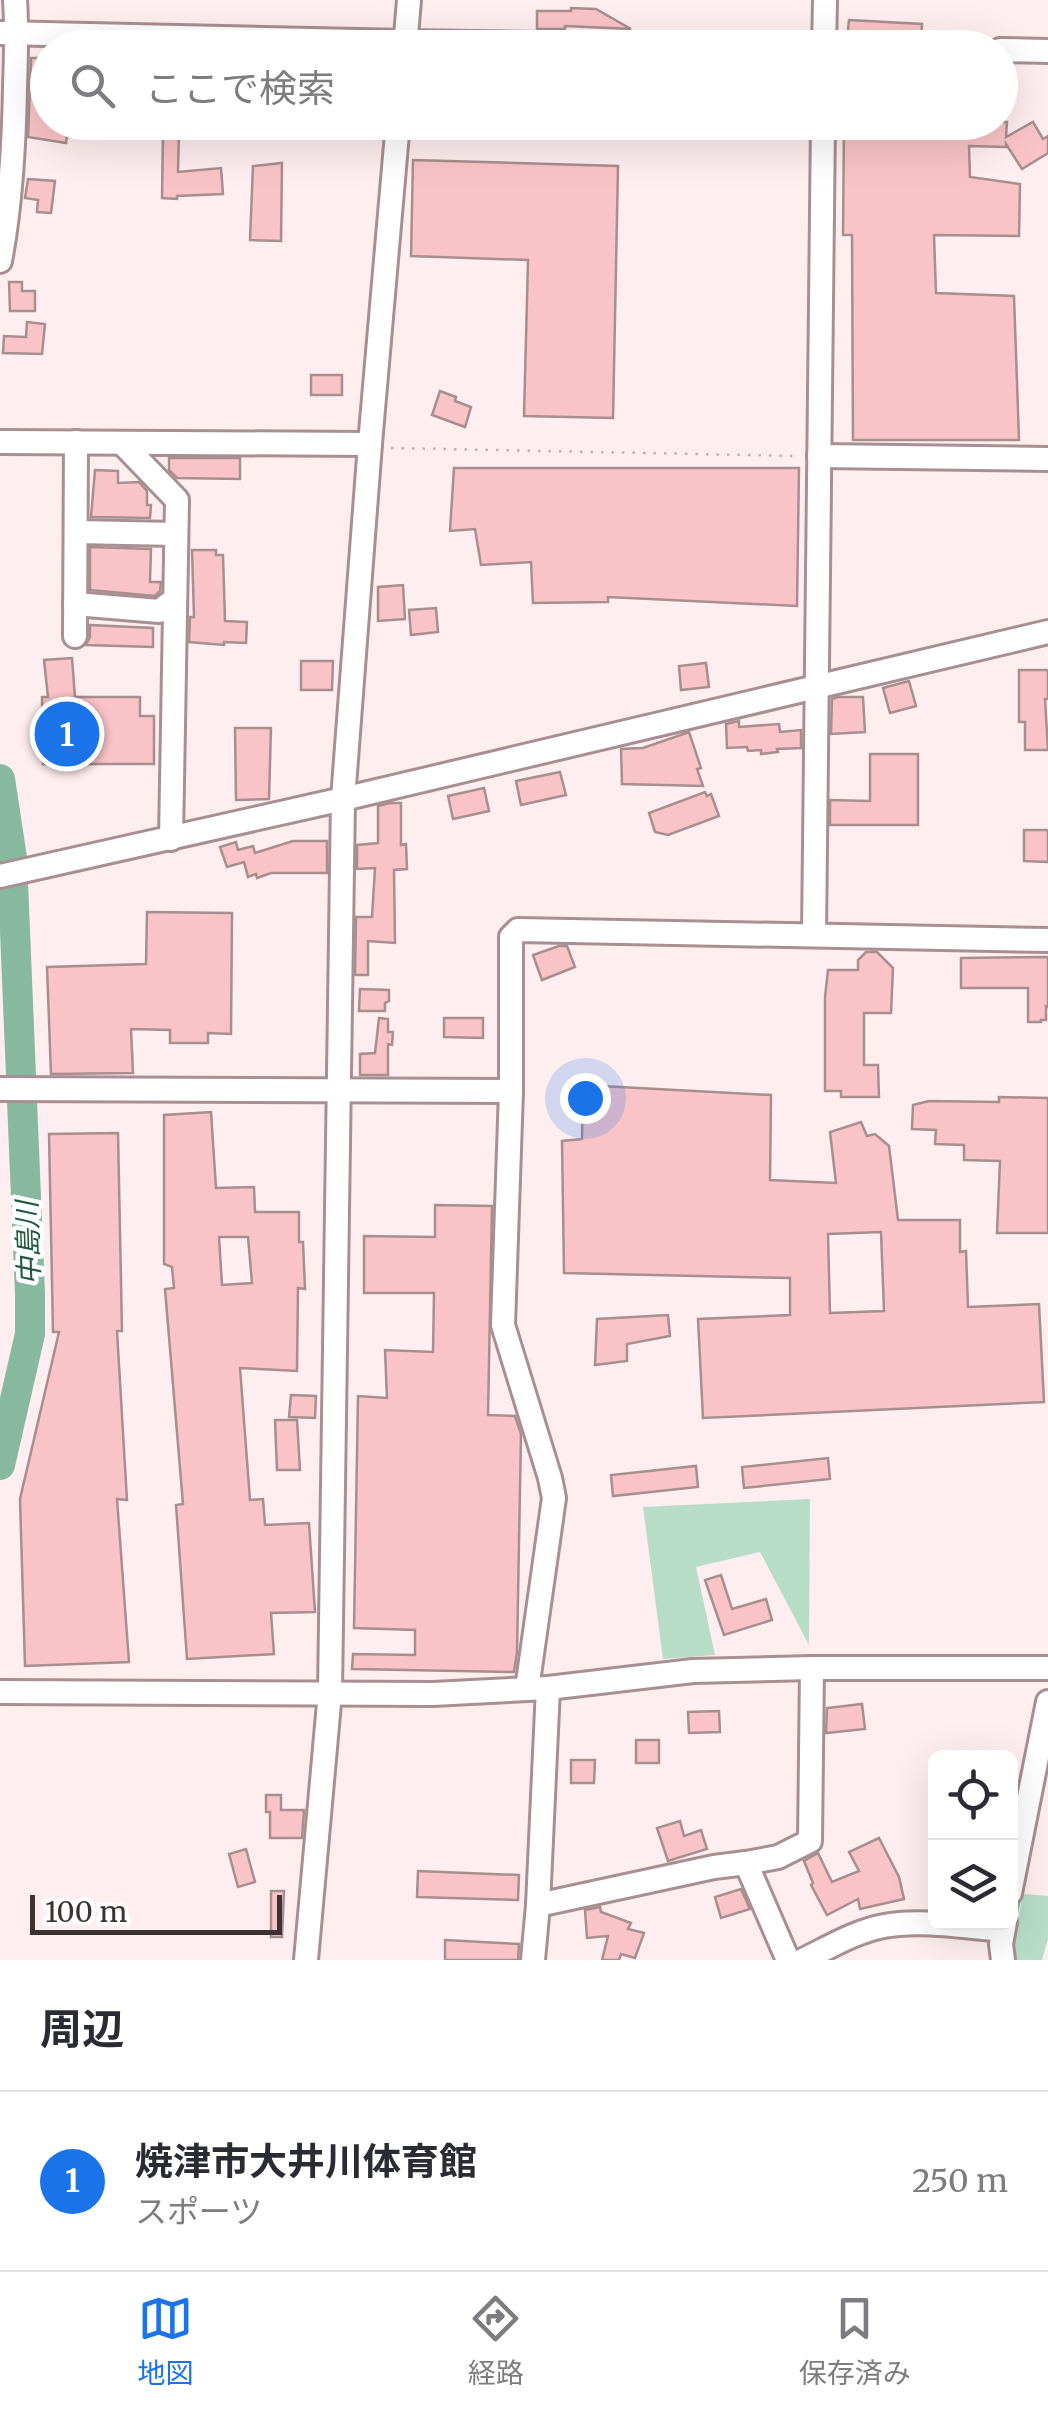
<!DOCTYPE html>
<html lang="ja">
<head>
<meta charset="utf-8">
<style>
	body { margin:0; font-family:Merriweather,"Noto Sans JP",serif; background:#f2f2f3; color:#2b2b33 }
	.controls { position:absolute; right:30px; bottom:30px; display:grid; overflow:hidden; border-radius:15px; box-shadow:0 10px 40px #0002 }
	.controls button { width:90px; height:90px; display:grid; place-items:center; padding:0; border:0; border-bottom:2px solid #e1e1e2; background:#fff; color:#2b2b33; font:50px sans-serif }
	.scale { position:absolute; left:30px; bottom:25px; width:252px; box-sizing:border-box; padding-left:10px; border:5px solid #3c3232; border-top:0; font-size:28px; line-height:35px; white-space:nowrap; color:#3c3232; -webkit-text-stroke:8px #fff; paint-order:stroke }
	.you { position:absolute; left:585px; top:1098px; width:35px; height:35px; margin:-25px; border:8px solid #fff; border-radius:50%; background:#1a73e8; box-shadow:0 0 0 15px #1a73e833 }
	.badge { display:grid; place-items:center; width:65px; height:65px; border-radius:50%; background:#1a73e8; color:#fff; font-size:32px; font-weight:700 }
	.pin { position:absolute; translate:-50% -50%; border:5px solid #fff; box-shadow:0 2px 10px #0006 }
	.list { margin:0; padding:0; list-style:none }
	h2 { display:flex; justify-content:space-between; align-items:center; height:130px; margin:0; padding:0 40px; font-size:42px }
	h2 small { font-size:32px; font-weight:400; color:#7c7c81 }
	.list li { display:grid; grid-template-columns:65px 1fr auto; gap:30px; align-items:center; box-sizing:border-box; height:180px; padding:0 40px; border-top:2px solid #e1e1e2 }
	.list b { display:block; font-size:38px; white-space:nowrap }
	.list p { margin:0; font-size:32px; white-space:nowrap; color:#7c7c81 }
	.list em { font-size:32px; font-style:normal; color:#7c7c81 }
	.icon { flex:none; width:55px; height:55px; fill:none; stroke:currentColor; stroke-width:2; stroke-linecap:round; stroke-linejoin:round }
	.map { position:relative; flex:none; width:1048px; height:1960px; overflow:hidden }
	.search { position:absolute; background:#fff; box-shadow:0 10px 40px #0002; left:30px; right:30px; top:30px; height:110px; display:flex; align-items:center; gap:25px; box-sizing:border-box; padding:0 35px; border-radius:55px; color:#7c7c81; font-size:38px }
	.sheet { height:310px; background:#fff }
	nav { display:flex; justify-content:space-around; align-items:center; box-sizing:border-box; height:140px; border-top:2px solid #e1e1e2; background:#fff; font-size:28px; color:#7c7c81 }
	nav a { display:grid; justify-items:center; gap:5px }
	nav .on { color:#1a73e8 }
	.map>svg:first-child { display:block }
	.green { fill:#b7ddc9 }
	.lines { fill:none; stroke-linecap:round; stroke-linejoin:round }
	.stream { stroke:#87b9a0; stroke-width:5 }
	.river { stroke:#87b9a0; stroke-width:30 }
	.building { fill:#fac3c7; stroke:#a78e8f; stroke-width:2.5; fill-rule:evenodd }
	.minor-casing { stroke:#a88f91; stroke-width:28 }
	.path { stroke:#bfb1b1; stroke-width:2.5; stroke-dasharray:2.5 8; stroke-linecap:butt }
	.minor { stroke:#fff; stroke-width:22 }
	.labels { text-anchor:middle; stroke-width:9; stroke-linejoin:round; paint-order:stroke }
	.water-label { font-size:28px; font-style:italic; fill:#1d583f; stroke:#fff }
</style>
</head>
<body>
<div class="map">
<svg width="1048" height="1960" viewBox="0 0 1048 1960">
	<rect width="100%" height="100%" fill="#ffeeef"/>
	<g class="green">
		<path d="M810,1499L809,1645L760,1552L696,1567L715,1655L663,1659L643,1507Z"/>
		<path d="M1023,1894L1048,1896V1939L1042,1960H1010Z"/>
	</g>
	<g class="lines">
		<path class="stream" d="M1014,1920L1019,1897"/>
		<path class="river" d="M0,779L12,858L30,1294V1334L0,1465"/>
	</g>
	<g class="building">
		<path d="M571,8L596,9L631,29L565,26V29H537V11H571Z"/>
		<path d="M849,20L922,24L921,41L847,39Z"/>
		<path d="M31,58H40V82H44L48,122H69L66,143L28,137Z"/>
		<path d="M844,122H1007L1006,137L1033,122L1043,139L1048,136V153L1022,169L1006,144V147L969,146L970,177L1020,184L1019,236L934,235L936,293L1014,296L1019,440H853L852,235H843Z"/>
		<path d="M163,131H179L178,172L221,168L223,194L177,196V199L162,198Z"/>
		<path d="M413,160L618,166L613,418L524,416L528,260L411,256Z"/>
		<path d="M282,163L281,241L250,240L253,166Z"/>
		<path d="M28,179L55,181L51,213L37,212L38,200L25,198Z"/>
		<path d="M9,282H22V291H35V311H10Z"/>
		<path d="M27,322L45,324L42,354L3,353L4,336L26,337Z"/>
		<rect x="311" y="375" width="31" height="20"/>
		<path d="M440,391L456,397L455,401L471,407L465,427L432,415Z"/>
		<path d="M169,458H240V479L177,478L169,470Z"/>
		<path d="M454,468H799L797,606L608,597V602L533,603L531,562L481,565L475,529L450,531Z"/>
		<path d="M95,470L118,471V483L139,482L147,491V505H151L150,518L91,517Z"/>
		<path d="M90,547L151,549L150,582H161L160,591L155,596L90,590Z"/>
		<path d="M192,550H216V555H223L225,621L247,622L246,643L224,642V645L189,642L190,617H194Z"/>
		<path d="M403,585L405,619L378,621V587Z"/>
		<path d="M436,608L438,632L411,635L409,610Z"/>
		<path d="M90,625L153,628V647L86,645L90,637Z"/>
		<path d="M72,658L75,697H140V716H154V764H43L42,697H48L44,660Z"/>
		<path d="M301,661H333L332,690H301Z"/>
		<path d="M706,663L709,687L681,690L679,666Z"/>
		<path d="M1019,670H1048V699H1045L1048,750H1025V722H1019Z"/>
		<path d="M909,681L916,706L890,713L883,688Z"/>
		<path d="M838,697H863L865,732L831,734L832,699Z"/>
		<path d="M739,721V727L779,724L780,732L801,730V748L777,749L778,752L761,754V750L748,751L747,747L727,748L726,724Z"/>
		<path d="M235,728H271L269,799L236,800Z"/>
		<path d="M689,732L701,768L697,769L703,786L622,784L621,749L643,748Z"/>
		<path d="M870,754H918V825H830V800L870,801Z"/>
		<path d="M560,772L566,795L521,805L516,781Z"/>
		<path d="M484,788L489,811L453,819L448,796Z"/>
		<path d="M705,792L707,796L711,794L719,816L668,835L655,832L649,813Z"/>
		<path d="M390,803H401V845L406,844L407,869L394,870L395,943L368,941V975H355L356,917H372L375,868L357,869V845L378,843V806Z"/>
		<path d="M1024,830H1048V862L1024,861Z"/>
		<path d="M293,841H327V873H271L257,878L256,874L248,877L244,862L227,867L220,847L236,842L238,850L253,846L255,853Z"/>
		<path d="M147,912L232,913L231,1034L208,1033V1043H170V1030L131,1029L133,1073L51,1074L47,967L146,964Z"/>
		<path d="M559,946H567L575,967L542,980L533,955Z"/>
		<path d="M866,952H877L893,968L891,1013H864V1065H878L879,1097H841V1091H825V997L828,970H858V960Z"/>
		<path d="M1048,957V1007L1046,1006V1020H1041V1022H1028V988H961V958Z"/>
		<path d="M360,989L389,990V1001L385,1003V1011H359Z"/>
		<path d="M379,1018L388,1019V1032H393L392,1045L388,1044V1075H360V1054L375,1053Z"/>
		<path d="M444,1018H483V1038L444,1037Z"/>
		<path d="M583,1085L771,1095L770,1180L836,1183L830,1132L861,1122L867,1136L875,1134L889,1146L898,1220H960V1252L966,1251L968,1307L1039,1304L1044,1402L703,1418L698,1319L790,1315V1278L564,1273L562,1141L582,1139ZM881,1232L884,1311L830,1313L828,1234Z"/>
		<path d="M999,1097L1048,1098V1233H997L1000,1161L964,1160V1145L935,1144L936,1130L912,1129L913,1105L929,1101L999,1102Z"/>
		<path d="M211,1112L216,1188L254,1187L255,1212H299V1242H303L305,1289L298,1288L297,1371L240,1368L250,1500L263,1499L265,1525L309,1523L315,1612L271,1613L274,1654L187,1659L176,1505L183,1504L165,1289L174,1288L172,1267L164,1264V1115ZM219,1237H248L252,1283L222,1285Z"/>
		<path d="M118,1133L122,1331H117L127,1500L117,1499L129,1662L25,1666L20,1499L59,1332H53L49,1134Z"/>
		<path d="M435,1205L492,1206L488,1415L515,1416L521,1434L517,1652L514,1672L352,1669L353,1654L415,1655V1630L354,1628L358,1396L387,1398L385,1350L433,1352L434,1293H364V1236L435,1237Z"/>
		<path d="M668,1315L670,1336L627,1344V1361L595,1365L597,1319Z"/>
		<path d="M291,1395L316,1396L315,1418L289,1417Z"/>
		<path d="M275,1420H297L300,1470H277Z"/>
		<path d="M828,1458L830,1479L744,1488L742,1467Z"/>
		<path d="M696,1466L698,1487L613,1496L611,1475Z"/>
		<path d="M721,1575L732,1609L766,1599L772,1620L724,1635L705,1580Z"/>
		<path d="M862,1704L865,1729L826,1733L827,1708Z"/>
		<path d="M719,1711L720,1732L689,1733L688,1712Z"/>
		<rect x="636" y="1740" width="23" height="23"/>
		<path d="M571,1760H595L594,1783H571Z"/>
		<path d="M266,1795H281V1810H304L302,1838H270V1812H266Z"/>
		<path d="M680,1821L684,1836L701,1830L707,1849L668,1861L657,1828Z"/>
		<path d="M879,1838L899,1877L904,1899L860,1909L858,1899L827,1915L811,1885L813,1883L804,1861L818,1853L832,1882L859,1871L849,1852Z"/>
		<path d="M246,1849L255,1882L238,1887L229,1854Z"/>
		<path d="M418,1871L519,1875L518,1900L417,1897Z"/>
		<path d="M741,1889L750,1909L721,1918L715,1897Z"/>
		<path d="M271,1891H284L282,1937H271Z"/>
		<path d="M600,1907L601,1912L631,1923L628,1929L644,1933L635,1958L621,1954L619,1960H602L608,1936L587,1938L585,1910Z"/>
		<path d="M445,1940L519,1944L518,1960H445Z"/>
	</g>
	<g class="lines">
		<defs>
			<g id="minor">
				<path d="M0,33L405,42L825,48"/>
				<path d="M405,48L409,0"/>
				<path d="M824,48L825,0"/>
				<path d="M1000,50L1048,51"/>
				<path d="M0,261C11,203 14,146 15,87C16,58 17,29 15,0"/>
				<path d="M0,442L370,444"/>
				<path d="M122,443L177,500L171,839"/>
				<path d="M819,456L1048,459"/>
				<path d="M76,532L176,534"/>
				<path d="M75,604L159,611L175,599"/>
				<path d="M75,636L76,442"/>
				<path d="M0,876L343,799L1048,632"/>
				<path d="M814,935L823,122"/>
				<path d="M0,1089L511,1091"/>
				<path d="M527,1689L554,1498L550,1478L503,1325L511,1091V937L518,930L1048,940"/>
				<path d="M0,1692L433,1694L548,1688L693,1671L812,1668H1048"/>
				<path d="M746,1863L778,1857L810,1841L812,1668"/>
				<path d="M1010,1893L1048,1702"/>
				<path d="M538,1905L714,1867L746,1863L788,1960"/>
				<path d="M306,1960L330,1692L343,799L370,444L398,122"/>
				<path d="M533,1960L538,1905L548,1688"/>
				<path d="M803,1960C828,1948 856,1931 884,1926C919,1919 967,1927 1003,1930"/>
				<path d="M1003,1960L1001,1944L1005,1922"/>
			</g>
		</defs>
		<use href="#minor" class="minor-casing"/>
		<path class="path" d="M391,448L798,456"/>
		<use href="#minor" class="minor"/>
	</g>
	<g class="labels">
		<g class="water-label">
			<text transform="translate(28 1243) rotate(-92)" y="10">中島川</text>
		</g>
	</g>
</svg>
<div class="controls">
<button><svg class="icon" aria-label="locate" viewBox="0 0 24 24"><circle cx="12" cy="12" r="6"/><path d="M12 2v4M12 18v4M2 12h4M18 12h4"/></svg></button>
<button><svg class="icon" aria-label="layers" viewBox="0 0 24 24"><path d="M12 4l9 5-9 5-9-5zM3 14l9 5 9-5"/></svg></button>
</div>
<div class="scale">100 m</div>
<div class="you"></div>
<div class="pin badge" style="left:67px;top:734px">1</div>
<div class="search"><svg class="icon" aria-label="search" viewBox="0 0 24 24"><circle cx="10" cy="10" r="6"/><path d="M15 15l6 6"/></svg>ここで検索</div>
</div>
<section class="sheet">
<h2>周辺<small></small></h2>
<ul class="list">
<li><span class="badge">1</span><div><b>焼津市大井川体育館</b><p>スポーツ</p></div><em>250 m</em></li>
</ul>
</section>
<nav>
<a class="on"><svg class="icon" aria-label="map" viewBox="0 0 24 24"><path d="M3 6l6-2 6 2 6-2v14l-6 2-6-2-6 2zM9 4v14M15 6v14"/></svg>地図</a>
<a><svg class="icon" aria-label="directions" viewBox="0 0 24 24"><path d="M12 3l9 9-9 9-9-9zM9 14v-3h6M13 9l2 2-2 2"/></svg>経路</a>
<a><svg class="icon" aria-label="saved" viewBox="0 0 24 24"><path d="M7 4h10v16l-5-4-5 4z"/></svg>保存済み</a>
</nav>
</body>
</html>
